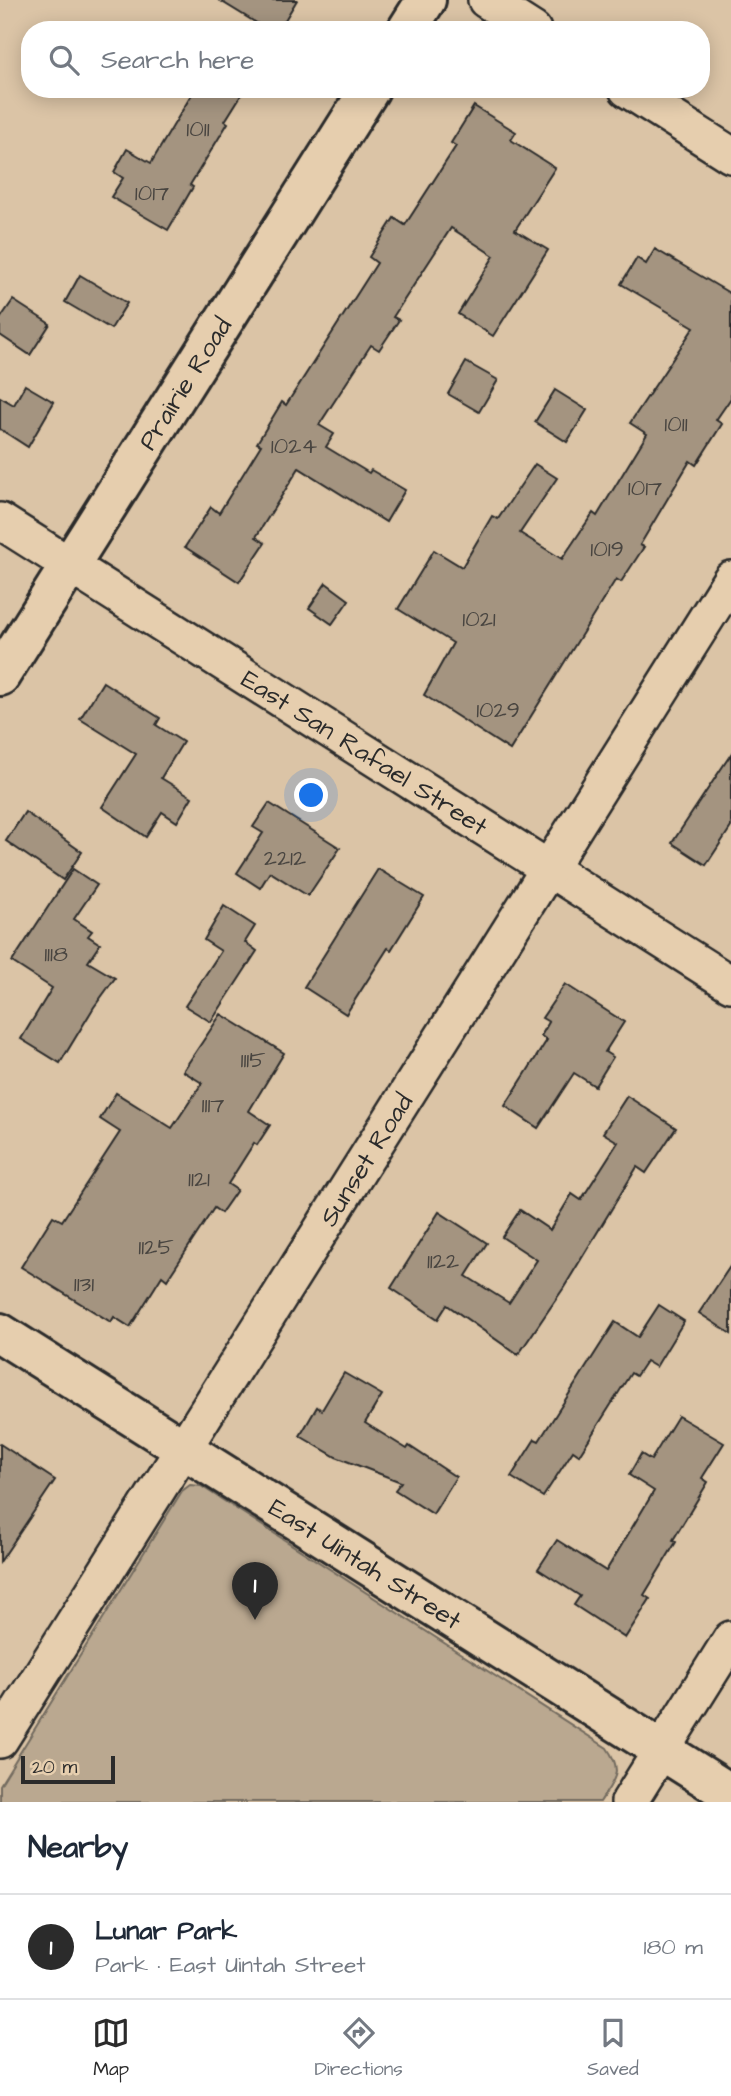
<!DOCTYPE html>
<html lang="en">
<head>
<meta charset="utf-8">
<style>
	body { margin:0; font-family:"Architects Daughter",sans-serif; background:#f2f2f3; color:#1f2937 }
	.scale { position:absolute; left:21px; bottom:18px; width:94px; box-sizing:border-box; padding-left:7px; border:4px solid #2b2b2b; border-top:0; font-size:19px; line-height:24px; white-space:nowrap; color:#2b2b2b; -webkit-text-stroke:5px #e6ceae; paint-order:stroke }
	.you { position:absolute; left:312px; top:796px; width:24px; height:24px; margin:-18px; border:5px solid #fff; border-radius:50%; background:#1a73e8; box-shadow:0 0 0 10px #1a73e833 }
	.badge { display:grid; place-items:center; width:46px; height:46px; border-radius:50%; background:#2b2b2b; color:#fff; font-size:23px; font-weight:700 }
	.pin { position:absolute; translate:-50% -58px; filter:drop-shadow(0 2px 4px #0008) }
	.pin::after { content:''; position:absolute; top:37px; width:24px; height:21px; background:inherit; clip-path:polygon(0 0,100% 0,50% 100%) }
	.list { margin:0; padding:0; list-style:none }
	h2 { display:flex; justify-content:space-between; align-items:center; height:91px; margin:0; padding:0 28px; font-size:30px }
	h2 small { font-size:23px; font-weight:400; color:#747a83 }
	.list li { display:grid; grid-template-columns:46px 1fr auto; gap:21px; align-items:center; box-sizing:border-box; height:105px; padding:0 28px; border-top:2px solid #e0e1e3 }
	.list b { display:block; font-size:26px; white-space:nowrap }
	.list p { margin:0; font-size:23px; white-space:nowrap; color:#747a83 }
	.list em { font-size:23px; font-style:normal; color:#747a83 }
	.icon { flex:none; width:38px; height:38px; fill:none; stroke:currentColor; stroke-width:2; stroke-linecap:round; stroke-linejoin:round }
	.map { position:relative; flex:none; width:731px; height:1802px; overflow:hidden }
	.search { position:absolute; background:#fff; box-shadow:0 4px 18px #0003; left:21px; right:21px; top:21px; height:77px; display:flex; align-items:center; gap:18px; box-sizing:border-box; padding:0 24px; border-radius:28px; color:#747a83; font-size:26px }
	.sheet { height:196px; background:#fff }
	nav { display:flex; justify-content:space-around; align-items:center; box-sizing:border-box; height:98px; border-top:2px solid #e0e1e3; background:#fff; font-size:19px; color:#747a83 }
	nav a { display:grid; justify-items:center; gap:4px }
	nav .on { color:#2b2b2b }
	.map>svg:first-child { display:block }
	.green { fill:#baa890; stroke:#726a5e; stroke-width:2 }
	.building { fill:#a49480; stroke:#2b2b2b; stroke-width:2 }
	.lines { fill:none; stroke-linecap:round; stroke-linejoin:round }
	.street-casing { stroke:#2b2b2b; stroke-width:40 }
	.secondary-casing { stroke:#2b2b2b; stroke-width:44 }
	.street { stroke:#e6ceae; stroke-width:35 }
	.secondary { stroke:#e6ceae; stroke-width:38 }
	.labels { text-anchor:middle; stroke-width:5; stroke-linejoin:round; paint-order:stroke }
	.number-label { font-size:23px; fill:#494540 }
	.street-label { font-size:26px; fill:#2b2b2b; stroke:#e6ceae }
</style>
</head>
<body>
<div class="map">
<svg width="731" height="1802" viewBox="0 0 731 1802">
	<rect width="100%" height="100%" fill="#dbc4a6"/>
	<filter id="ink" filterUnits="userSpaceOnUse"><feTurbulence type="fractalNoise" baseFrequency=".0143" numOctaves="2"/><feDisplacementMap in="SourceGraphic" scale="14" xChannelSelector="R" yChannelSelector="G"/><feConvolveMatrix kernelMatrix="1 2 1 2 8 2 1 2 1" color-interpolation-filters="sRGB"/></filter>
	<g filter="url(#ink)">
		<path class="green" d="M190,1485L201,1486L607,1748C624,1772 614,1780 600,1802H0V1785L182,1491Z"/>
		<g class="building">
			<path d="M219,0H297L279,30H268Z"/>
			<path d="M195,89H245L225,121L228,123L190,185L193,187L168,230L111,197L123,178L114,172L127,149L151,163Z"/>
			<path d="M474,106L516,132L511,140L555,168L515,230L548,250L493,336L458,314L494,256L451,228L393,317L399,320L379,350L371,345L319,425L334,434L326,447L369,473L371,470L405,490L386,522L299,468L256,537L265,543L239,582L185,547L211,507L219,513L261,445L257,443L282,402L286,405L377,263L369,257L394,218L405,225L456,146L451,143Z"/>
			<path d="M655,249L731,294V398L716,420L722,424L696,465L690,461L640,545L644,547L621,582L616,579L510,750L424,695L453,643L398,609L434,550L462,567L492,516L498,519L535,464L557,478L520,533L562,559L593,513L597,516L647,434L630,423L694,327L621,284L637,258L646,264Z"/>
			<path d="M80,275L127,303L111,329L65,302Z"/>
			<path d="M13,300L50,324L30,355L0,335V319Z"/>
			<path d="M466,362L498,380L479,412L448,394Z"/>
			<path d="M25,385L54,402L28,447L0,429V397L14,405Z"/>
			<path d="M555,390L587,410L567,442L535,422Z"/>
			<path d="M326,583L349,600L332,624L309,608Z"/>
			<path d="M103,682L160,718L156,725L183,742L161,778L192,797L177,822L162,812L146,837L102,807L136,754L80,719Z"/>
			<path d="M731,754V827L706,865L672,843Z"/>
			<path d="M269,803L340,848L308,896L270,872L260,888L237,873L263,833L253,827Z"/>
			<path d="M25,812L82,852L63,880L6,841Z"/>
			<path d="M73,869L97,885L74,919L92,931L88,936L100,944L88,962L115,978L94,1007L60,1063L21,1039L52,988L12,962Z"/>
			<path d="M378,869L424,897L391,950L388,948L346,1014L304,987Z"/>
			<path d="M224,906L255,926L245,942L257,951L211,1022L185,1006L221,951L204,940Z"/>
			<path d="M565,984L624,1022L605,1052L613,1057L595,1086L574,1073L538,1128L505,1106L547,1040L541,1036L549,1022L542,1018Z"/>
			<path d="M221,1014L284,1053L249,1111L270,1125L257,1145L254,1143L228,1184L237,1190L221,1213L214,1208L167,1280L162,1276L130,1327L114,1317L111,1322L21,1267L53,1216L62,1221L120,1132L100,1119L116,1093L172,1128L202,1083L183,1071Z"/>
			<path d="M627,1096L676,1128L646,1173L637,1167L563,1289L518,1355L447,1305L438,1319L391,1288L439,1212L487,1243L466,1276L509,1303L537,1260L502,1237L520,1210L550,1230L572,1194L581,1200L618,1142L603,1133Z"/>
			<path d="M731,1265V1334L699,1313Z"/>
			<path d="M659,1305L684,1321L656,1367L646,1361L636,1376L631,1373L579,1455L573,1451L543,1497L511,1477L535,1439L539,1441L615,1322L638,1337Z"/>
			<path d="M344,1373L382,1395L365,1423L407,1449L409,1446L456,1477L433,1514L395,1490L401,1482L336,1457L300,1436L317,1407L322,1410Z"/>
			<path d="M678,1416L724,1443L702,1478L708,1482L673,1540L676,1542L644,1595L650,1599L625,1638L574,1605L580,1596L538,1569L557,1540L606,1571L654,1491L629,1475L641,1454L651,1460Z"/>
			<path d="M0,1444L55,1480L0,1562Z"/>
		</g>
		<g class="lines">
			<defs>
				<g id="street">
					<path d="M486,0L533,30"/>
					<path d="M627,89L731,155"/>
					<path id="s1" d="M0,521L731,984"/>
					<path id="s2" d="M0,1740L731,579"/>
					<path d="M629,1802L731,1639"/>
				</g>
				<g id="secondary">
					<path d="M407,30L426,0"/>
					<path id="s3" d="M0,676L370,89"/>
					<path id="s4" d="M0,1333L731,1794"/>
				</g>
			</defs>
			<use href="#street" class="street-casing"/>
			<use href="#secondary" class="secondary-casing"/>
			<use href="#street" class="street"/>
			<use href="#secondary" class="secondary"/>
		</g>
	</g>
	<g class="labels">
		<g class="number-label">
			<text x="198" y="136">1011</text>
			<text x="152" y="200">1017</text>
			<text x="676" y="431">1011</text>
			<text x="294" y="453">1024</text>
			<text x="645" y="495">1017</text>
			<text x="607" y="556">1019</text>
			<text x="479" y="626">1021</text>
			<text x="498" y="717">1029</text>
			<text x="285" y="865">2212</text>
			<text x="56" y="961">1118</text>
			<text x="253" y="1067">1115</text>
			<text x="213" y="1112">1117</text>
			<text x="199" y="1186">1121</text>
			<text x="156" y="1254">1125</text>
			<text x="443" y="1268">1122</text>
			<text x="84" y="1291">1131</text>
		</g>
		<g class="street-label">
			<text dy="9" stroke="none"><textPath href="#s3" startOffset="346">Prairie Road</textPath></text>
			<text dy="9" stroke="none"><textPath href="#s1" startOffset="432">East San Rafael Street</textPath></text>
			<text dy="9" stroke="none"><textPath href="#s2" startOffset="686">Sunset Road</textPath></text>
			<text dy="9" stroke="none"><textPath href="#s4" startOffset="432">East Uintah Street</textPath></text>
		</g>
	</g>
</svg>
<div class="scale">20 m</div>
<div class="you"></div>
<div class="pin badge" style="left:255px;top:1620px">1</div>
<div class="search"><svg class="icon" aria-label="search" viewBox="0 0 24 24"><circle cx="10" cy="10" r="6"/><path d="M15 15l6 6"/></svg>Search here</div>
</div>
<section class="sheet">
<h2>Nearby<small></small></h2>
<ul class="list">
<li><span class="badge">1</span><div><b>Lunar Park</b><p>Park · East Uintah Street</p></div><em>180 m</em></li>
</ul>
</section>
<nav>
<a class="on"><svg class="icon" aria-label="map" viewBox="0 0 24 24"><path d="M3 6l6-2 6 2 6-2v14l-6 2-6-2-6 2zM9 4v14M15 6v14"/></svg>Map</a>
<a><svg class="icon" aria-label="directions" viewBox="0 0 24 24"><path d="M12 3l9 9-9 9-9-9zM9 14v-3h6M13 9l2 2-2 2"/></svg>Directions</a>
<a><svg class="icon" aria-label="saved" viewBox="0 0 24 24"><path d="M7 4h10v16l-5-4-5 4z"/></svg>Saved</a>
</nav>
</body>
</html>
